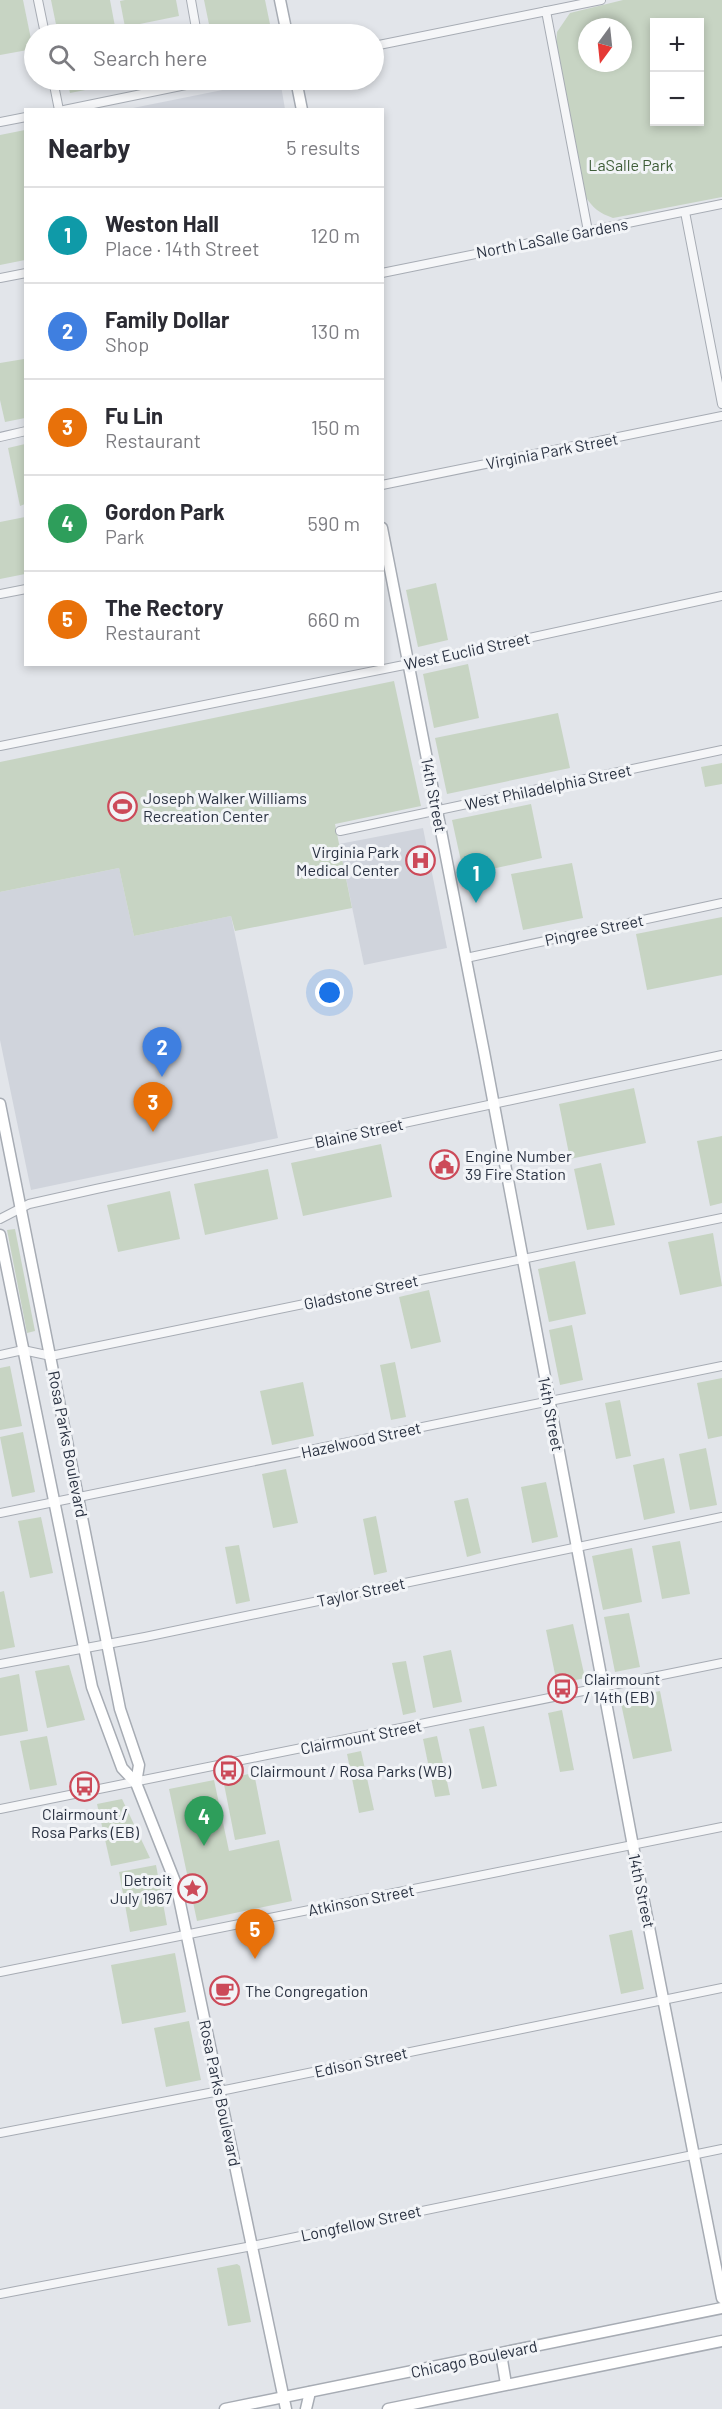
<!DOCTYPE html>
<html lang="en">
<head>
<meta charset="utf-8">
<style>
	body { margin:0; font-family:Barlow,sans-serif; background:#f2f2f3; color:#2b2b33 }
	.controls { position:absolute; right:18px; top:18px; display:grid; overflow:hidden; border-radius:0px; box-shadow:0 3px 9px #0003 }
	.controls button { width:54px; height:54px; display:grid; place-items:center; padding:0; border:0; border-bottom:2px solid #e1e1e2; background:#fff; color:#2b2b33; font:30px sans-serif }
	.compass { position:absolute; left:578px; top:18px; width:54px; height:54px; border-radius:50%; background:#fff; box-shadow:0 3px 9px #0003; rotate:195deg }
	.you { position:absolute; left:330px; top:993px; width:21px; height:21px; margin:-15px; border:4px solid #fff; border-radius:50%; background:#1a73e8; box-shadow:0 0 0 9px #1a73e833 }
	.badge { display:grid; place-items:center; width:39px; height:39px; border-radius:50%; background:#db2777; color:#fff; font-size:20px; font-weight:700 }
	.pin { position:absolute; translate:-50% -50px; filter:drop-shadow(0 2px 3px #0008) }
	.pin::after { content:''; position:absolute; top:32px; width:21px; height:18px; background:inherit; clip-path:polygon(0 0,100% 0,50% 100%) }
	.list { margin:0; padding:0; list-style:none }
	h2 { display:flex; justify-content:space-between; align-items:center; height:78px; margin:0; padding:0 24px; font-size:26px }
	h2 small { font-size:20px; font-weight:400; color:#7c7c81 }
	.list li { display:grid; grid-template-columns:39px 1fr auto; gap:18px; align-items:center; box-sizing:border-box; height:96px; padding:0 24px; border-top:2px solid #e1e1e2 }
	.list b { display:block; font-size:22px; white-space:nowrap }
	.list p { margin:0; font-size:20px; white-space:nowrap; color:#7c7c81 }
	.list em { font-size:20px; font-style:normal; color:#7c7c81 }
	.icon { flex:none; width:33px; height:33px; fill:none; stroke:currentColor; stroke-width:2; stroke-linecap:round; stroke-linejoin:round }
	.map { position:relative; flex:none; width:722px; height:2409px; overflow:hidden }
	.search { position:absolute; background:#fff; box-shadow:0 3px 9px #0003; left:24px; top:24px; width:360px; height:66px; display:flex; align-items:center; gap:15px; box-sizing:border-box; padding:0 21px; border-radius:33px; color:#7c7c81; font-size:22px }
	.panel { position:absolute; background:#fff; box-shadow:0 3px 9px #0003; left:24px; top:108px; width:360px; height:558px; border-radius:0px }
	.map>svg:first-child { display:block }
	.built { fill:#d0d4dc }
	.green { fill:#c7d4c3; fill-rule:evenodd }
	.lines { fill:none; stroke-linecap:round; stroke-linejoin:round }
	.street-casing { stroke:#a7acb4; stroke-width:10 }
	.secondary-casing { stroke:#a7acb4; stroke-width:13 }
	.street { stroke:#f5f6f8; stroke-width:8 }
	.secondary { stroke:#fff; stroke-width:10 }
	.labels { text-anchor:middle; stroke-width:6; stroke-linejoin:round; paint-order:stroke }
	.park-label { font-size:16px; fill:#3e5d38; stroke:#f2f4f7 }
	.street-label { font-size:16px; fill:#2a3242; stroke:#f2f4f7 }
	.poi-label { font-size:16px; fill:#2a3242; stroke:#f2f4f7; text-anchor:start }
</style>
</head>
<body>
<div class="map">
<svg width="722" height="2409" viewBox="0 0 722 2409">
	<rect width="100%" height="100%" fill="#e2e5ea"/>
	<g class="built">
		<path d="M272,80H280L285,109L123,110Z"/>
		<path d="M423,828L447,948L364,965L339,844Z"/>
		<path d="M119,868L134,936L231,916L278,1138L31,1190L0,1040V892Z"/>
	</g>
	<g class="green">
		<path d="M0,0H23L33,49L0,55Z"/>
		<path d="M51,0H110L116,32L105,34H58Z"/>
		<path d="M125,0H176L179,16L125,27L120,1Z"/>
		<path d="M204,0H265L272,34H211Z"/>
		<path d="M623,0H722V197L613,218C599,213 593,208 585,196L556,46L557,32L570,13ZM654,22H700V122H654ZM587,27H623V63H587Z"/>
		<path d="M67,80H120L121,83L70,93Z"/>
		<path d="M25,130V260L0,265V135Z"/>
		<path d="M24,359L25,418L5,422L0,400V363Z"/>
		<path d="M25,444V504L20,506L8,448Z"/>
		<path d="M25,517V574L0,579V522Z"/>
		<path d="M436,583L448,640L418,647L406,590Z"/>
		<path d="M468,664L479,718L434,728L423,674Z"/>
		<path d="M394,681L421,806L335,824L352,908L235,931L231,916L134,936L119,868L0,892V762Z"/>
		<path d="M558,713L570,768L447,794L435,738Z"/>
		<path d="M722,763V784L705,787L701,767Z"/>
		<path d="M531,804L542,858L464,875L452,820Z"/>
		<path d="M572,863L583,918L523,930L511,874Z"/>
		<path d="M722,917V975L647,990L636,934Z"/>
		<path d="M634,1088L646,1143L570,1159L559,1104Z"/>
		<path d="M722,1136V1203L710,1206L697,1141Z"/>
		<path d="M381,1144L392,1197L303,1216L291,1163Z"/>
		<path d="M601,1163L615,1225L587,1230L574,1169Z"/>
		<path d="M268,1169L278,1219L205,1235L194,1184Z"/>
		<path d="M170,1191L180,1239L118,1252L107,1205Z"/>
		<path d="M15,1229L35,1331L27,1333L7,1230Z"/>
		<path d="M713,1233L722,1286L680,1295L668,1242Z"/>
		<path d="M575,1261L586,1314L549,1322L538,1269Z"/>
		<path d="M429,1290L441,1342L411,1349L399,1297Z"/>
		<path d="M572,1325L583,1380L560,1385L549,1330Z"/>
		<path d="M395,1362L406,1417L391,1420L380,1365Z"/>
		<path d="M10,1366L22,1426L0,1430V1368Z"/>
		<path d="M722,1378V1436L708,1439L697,1383Z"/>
		<path d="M303,1382L314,1436L272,1445L260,1391Z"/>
		<path d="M620,1400L631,1456L616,1459L605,1403Z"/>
		<path d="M23,1432L35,1492L12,1497L0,1437Z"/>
		<path d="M706,1448L717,1505L690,1510L679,1454Z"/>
		<path d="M664,1458L675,1513L644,1520L633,1465Z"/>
		<path d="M286,1469L298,1523L273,1528L262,1474Z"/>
		<path d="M546,1482L558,1537L532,1543L521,1487Z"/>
		<path d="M468,1498L481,1553L467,1557L454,1501Z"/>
		<path d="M376,1516L387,1572L374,1575L363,1519Z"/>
		<path d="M41,1517L53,1573L30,1578L18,1521Z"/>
		<path d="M680,1541L690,1594L662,1599L652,1546Z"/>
		<path d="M239,1545L250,1601L236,1604L225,1547Z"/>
		<path d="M632,1548L642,1602L603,1610L592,1556Z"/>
		<path d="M4,1591L15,1647L0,1650V1592Z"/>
		<path d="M629,1613L640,1667L615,1672L604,1617Z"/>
		<path d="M573,1624L585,1678L557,1684L546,1630Z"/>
		<path d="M451,1650L462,1702L433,1708L423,1656Z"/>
		<path d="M406,1661L416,1712L403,1715L392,1663Z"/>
		<path d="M69,1665L85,1720L47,1728L35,1671Z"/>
		<path d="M19,1674L28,1731L0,1736V1678Z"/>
		<path d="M660,1691L672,1751L633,1759L620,1699Z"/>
		<path d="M562,1710L574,1770L560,1772L548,1713Z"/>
		<path d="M484,1726L497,1786L482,1789L469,1729Z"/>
		<path d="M47,1736L57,1785L30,1790L20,1741Z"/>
		<path d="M437,1736L450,1795L435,1797L423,1739Z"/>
		<path d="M361,1751L374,1810L359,1813L347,1754Z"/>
		<path d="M254,1773L266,1834L235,1840L223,1779Z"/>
		<path d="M214,1780L229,1851L279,1840L292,1901L197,1921L169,1789Z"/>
		<path d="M122,1799L150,1858L111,1866L97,1804Z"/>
		<path d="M156,1865L167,1925L130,1932L119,1872Z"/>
		<path d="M632,1930L644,1989L621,1994L609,1935Z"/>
		<path d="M175,1953L186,2012L122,2024L111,1965Z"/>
		<path d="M189,2021L201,2080L166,2087L154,2028Z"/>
		<path d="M237,2264L240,2266L251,2322L228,2326L217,2268Z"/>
	</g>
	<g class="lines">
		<defs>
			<g id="street">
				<path d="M38,0L45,34"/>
				<path d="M191,0L197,34"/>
				<path d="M546,11L588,231"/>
				<path d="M374,46L601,0"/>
				<path d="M53,80L59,110"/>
				<path d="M64,110L210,80"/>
				<path d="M0,122L26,117"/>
				<path d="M685,212L722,404"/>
				<path d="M382,273L722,204"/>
				<path d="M0,278L26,273"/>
				<path d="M0,437L26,431"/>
				<path d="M382,485L722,416"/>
				<path d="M0,594L26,589"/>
				<path d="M0,746L409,664L722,596"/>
				<path d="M340,831L722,750"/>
				<path d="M466,958L722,903"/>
				<path d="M0,1219L29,1204L96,1189L722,1055"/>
				<path d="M0,1355L23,1350L51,1356L722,1218"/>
				<path d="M0,1513L722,1366"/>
				<path d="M0,1664L145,1637L722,1517"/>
				<path d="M0,1809L722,1663"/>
				<path d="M0,1972L722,1827"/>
				<path d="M0,2133L230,2089L722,1988"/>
				<path d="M0,2294L252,2246L722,2149"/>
			</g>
			<g id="secondary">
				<path d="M280,0L287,34"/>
				<path d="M296,80L302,110"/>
				<path d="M382,528L484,1052L633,1846L722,2298"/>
				<path d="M0,1104L120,1709L139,1765L136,1783"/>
				<path d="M0,1235L92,1687L122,1768L136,1783L176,1884L286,2409"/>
				<path d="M501,2354L506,2384"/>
				<path d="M225,2409L722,2308"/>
				<path d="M306,2409L310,2392"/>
				<path d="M388,2409L722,2341"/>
			</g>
		</defs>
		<use href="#street" class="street-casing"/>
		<use href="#secondary" class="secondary-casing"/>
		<use href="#street" class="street"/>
		<use href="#secondary" class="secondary"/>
	</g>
	<defs>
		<symbol id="stadium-ring" viewBox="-11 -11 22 22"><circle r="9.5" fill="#f2f4f7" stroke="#cc4a59" stroke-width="1.5"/><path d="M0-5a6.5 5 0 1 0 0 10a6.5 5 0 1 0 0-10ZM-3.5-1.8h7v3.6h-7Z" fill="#cc4a59"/></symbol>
		<symbol id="hospital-ring" viewBox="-11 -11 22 22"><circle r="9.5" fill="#f2f4f7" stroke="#cc4a59" stroke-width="1.5"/><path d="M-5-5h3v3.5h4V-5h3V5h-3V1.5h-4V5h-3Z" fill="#cc4a59"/></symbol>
		<symbol id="civic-ring" viewBox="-11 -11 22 22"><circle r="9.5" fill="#f2f4f7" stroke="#cc4a59" stroke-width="1.5"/><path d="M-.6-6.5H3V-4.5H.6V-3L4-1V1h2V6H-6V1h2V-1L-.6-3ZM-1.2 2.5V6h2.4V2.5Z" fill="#cc4a59"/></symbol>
		<symbol id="bus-ring" viewBox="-11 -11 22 22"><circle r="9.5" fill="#f2f4f7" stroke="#cc4a59" stroke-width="1.5"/><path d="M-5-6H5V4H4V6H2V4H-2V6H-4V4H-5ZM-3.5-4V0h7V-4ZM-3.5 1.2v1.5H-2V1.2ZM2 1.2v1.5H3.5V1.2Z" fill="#cc4a59"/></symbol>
		<symbol id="sight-ring" viewBox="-11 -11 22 22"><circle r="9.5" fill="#f2f4f7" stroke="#cc4a59" stroke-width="1.5"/><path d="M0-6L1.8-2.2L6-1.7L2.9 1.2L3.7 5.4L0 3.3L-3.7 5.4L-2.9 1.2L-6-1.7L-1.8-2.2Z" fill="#cc4a59"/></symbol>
		<symbol id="cafe-ring" viewBox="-11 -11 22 22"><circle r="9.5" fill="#f2f4f7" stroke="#cc4a59" stroke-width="1.5"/><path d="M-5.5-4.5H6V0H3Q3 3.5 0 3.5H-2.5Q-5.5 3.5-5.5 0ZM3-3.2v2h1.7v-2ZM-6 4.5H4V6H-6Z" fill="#cc4a59"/></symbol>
	</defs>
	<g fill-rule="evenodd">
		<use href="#stadium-ring" x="106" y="790" width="33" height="33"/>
		<use href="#hospital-ring" x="404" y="844" width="33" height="33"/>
		<use href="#civic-ring" x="428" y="1148" width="33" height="33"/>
		<use href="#bus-ring" x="546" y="1672" width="33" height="33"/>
		<use href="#bus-ring" x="212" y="1754" width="33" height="33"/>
		<use href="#bus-ring" x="68" y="1770" width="33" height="33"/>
		<use href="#sight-ring" x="176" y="1872" width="33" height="33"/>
		<use href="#cafe-ring" x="208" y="1974" width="33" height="33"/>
	</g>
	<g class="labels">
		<g class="park-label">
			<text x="631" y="171">LaSalle Park</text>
		</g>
		<g class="street-label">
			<text transform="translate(552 238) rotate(-11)" y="6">North LaSalle Gardens</text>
			<text transform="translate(552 451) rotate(-11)" y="6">Virginia Park Street</text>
			<text transform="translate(467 651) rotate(-12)" y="6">West Euclid Street</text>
			<text transform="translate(548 787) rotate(-12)" y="6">West Philadelphia Street</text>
			<text transform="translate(434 795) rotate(79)" y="6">14th Street</text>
			<text transform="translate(594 930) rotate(-12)" y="6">Pingree Street</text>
			<text transform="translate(359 1133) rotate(-12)" y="6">Blaine Street</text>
			<text transform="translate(361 1292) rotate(-12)" y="6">Gladstone Street</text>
			<text transform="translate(551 1414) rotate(79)" y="6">14th Street</text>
			<text transform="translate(361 1440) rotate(-12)" y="6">Hazelwood Street</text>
			<text transform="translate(68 1444) rotate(79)" y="6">Rosa Parks Boulevard</text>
			<text transform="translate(361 1592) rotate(-12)" y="6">Taylor Street</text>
			<text transform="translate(361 1737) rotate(-11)" y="6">Clairmount Street</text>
			<text transform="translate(642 1891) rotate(78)" y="6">14th Street</text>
			<text transform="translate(361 1900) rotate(-11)" y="6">Atkinson Street</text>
			<text transform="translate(361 2062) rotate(-12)" y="6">Edison Street</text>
			<text transform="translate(220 2093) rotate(78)" y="6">Rosa Parks Boulevard</text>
			<text transform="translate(361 2223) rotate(-12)" y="6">Longfellow Street</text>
			<text transform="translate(474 2359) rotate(-12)" y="6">Chicago Boulevard</text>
		</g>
		<g class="poi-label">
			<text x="143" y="804">Joseph Walker Williams<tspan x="143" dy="18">Recreation Center</tspan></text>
			<text x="399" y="858" text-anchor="end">Virginia Park<tspan x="399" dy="18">Medical Center</tspan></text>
			<text x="465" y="1162">Engine Number<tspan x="465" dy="18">39 Fire Station</tspan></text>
			<text x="584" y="1685">Clairmount<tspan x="584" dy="18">/ 14th (EB)</tspan></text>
			<text x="250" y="1777">Clairmount / Rosa Parks (WB)</text>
			<text x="85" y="1820" text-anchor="middle">Clairmount /<tspan x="85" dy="18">Rosa Parks (EB)</tspan></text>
			<text x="172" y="1886" text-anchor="end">Detroit<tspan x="172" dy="18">July 1967</tspan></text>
			<text x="245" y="1997">The Congregation</text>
		</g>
	</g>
</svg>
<div class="controls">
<button>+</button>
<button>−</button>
</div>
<svg class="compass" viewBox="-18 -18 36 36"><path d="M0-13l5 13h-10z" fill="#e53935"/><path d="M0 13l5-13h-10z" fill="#7c7c81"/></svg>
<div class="you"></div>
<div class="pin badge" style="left:476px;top:903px;background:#0f9aa8">1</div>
<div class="pin badge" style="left:162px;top:1077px;background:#3f7fe0">2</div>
<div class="pin badge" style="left:153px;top:1132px;background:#e8710a">3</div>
<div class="pin badge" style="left:204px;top:1846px;background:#2e9e5b">4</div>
<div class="pin badge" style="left:255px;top:1959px;background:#e8710a">5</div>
<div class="search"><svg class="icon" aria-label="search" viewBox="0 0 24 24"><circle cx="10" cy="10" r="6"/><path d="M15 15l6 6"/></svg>Search here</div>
<section class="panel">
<h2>Nearby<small>5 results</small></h2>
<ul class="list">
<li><span class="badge" style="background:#0f9aa8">1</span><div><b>Weston Hall</b><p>Place · 14th Street</p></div><em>120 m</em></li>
<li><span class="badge" style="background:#3f7fe0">2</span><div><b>Family Dollar</b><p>Shop</p></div><em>130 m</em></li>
<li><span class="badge" style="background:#e8710a">3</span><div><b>Fu Lin</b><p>Restaurant</p></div><em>150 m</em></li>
<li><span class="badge" style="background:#2e9e5b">4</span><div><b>Gordon Park</b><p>Park</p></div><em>590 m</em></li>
<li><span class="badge" style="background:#e8710a">5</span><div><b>The Rectory</b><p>Restaurant</p></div><em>660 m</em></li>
</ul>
</section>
</div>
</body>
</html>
